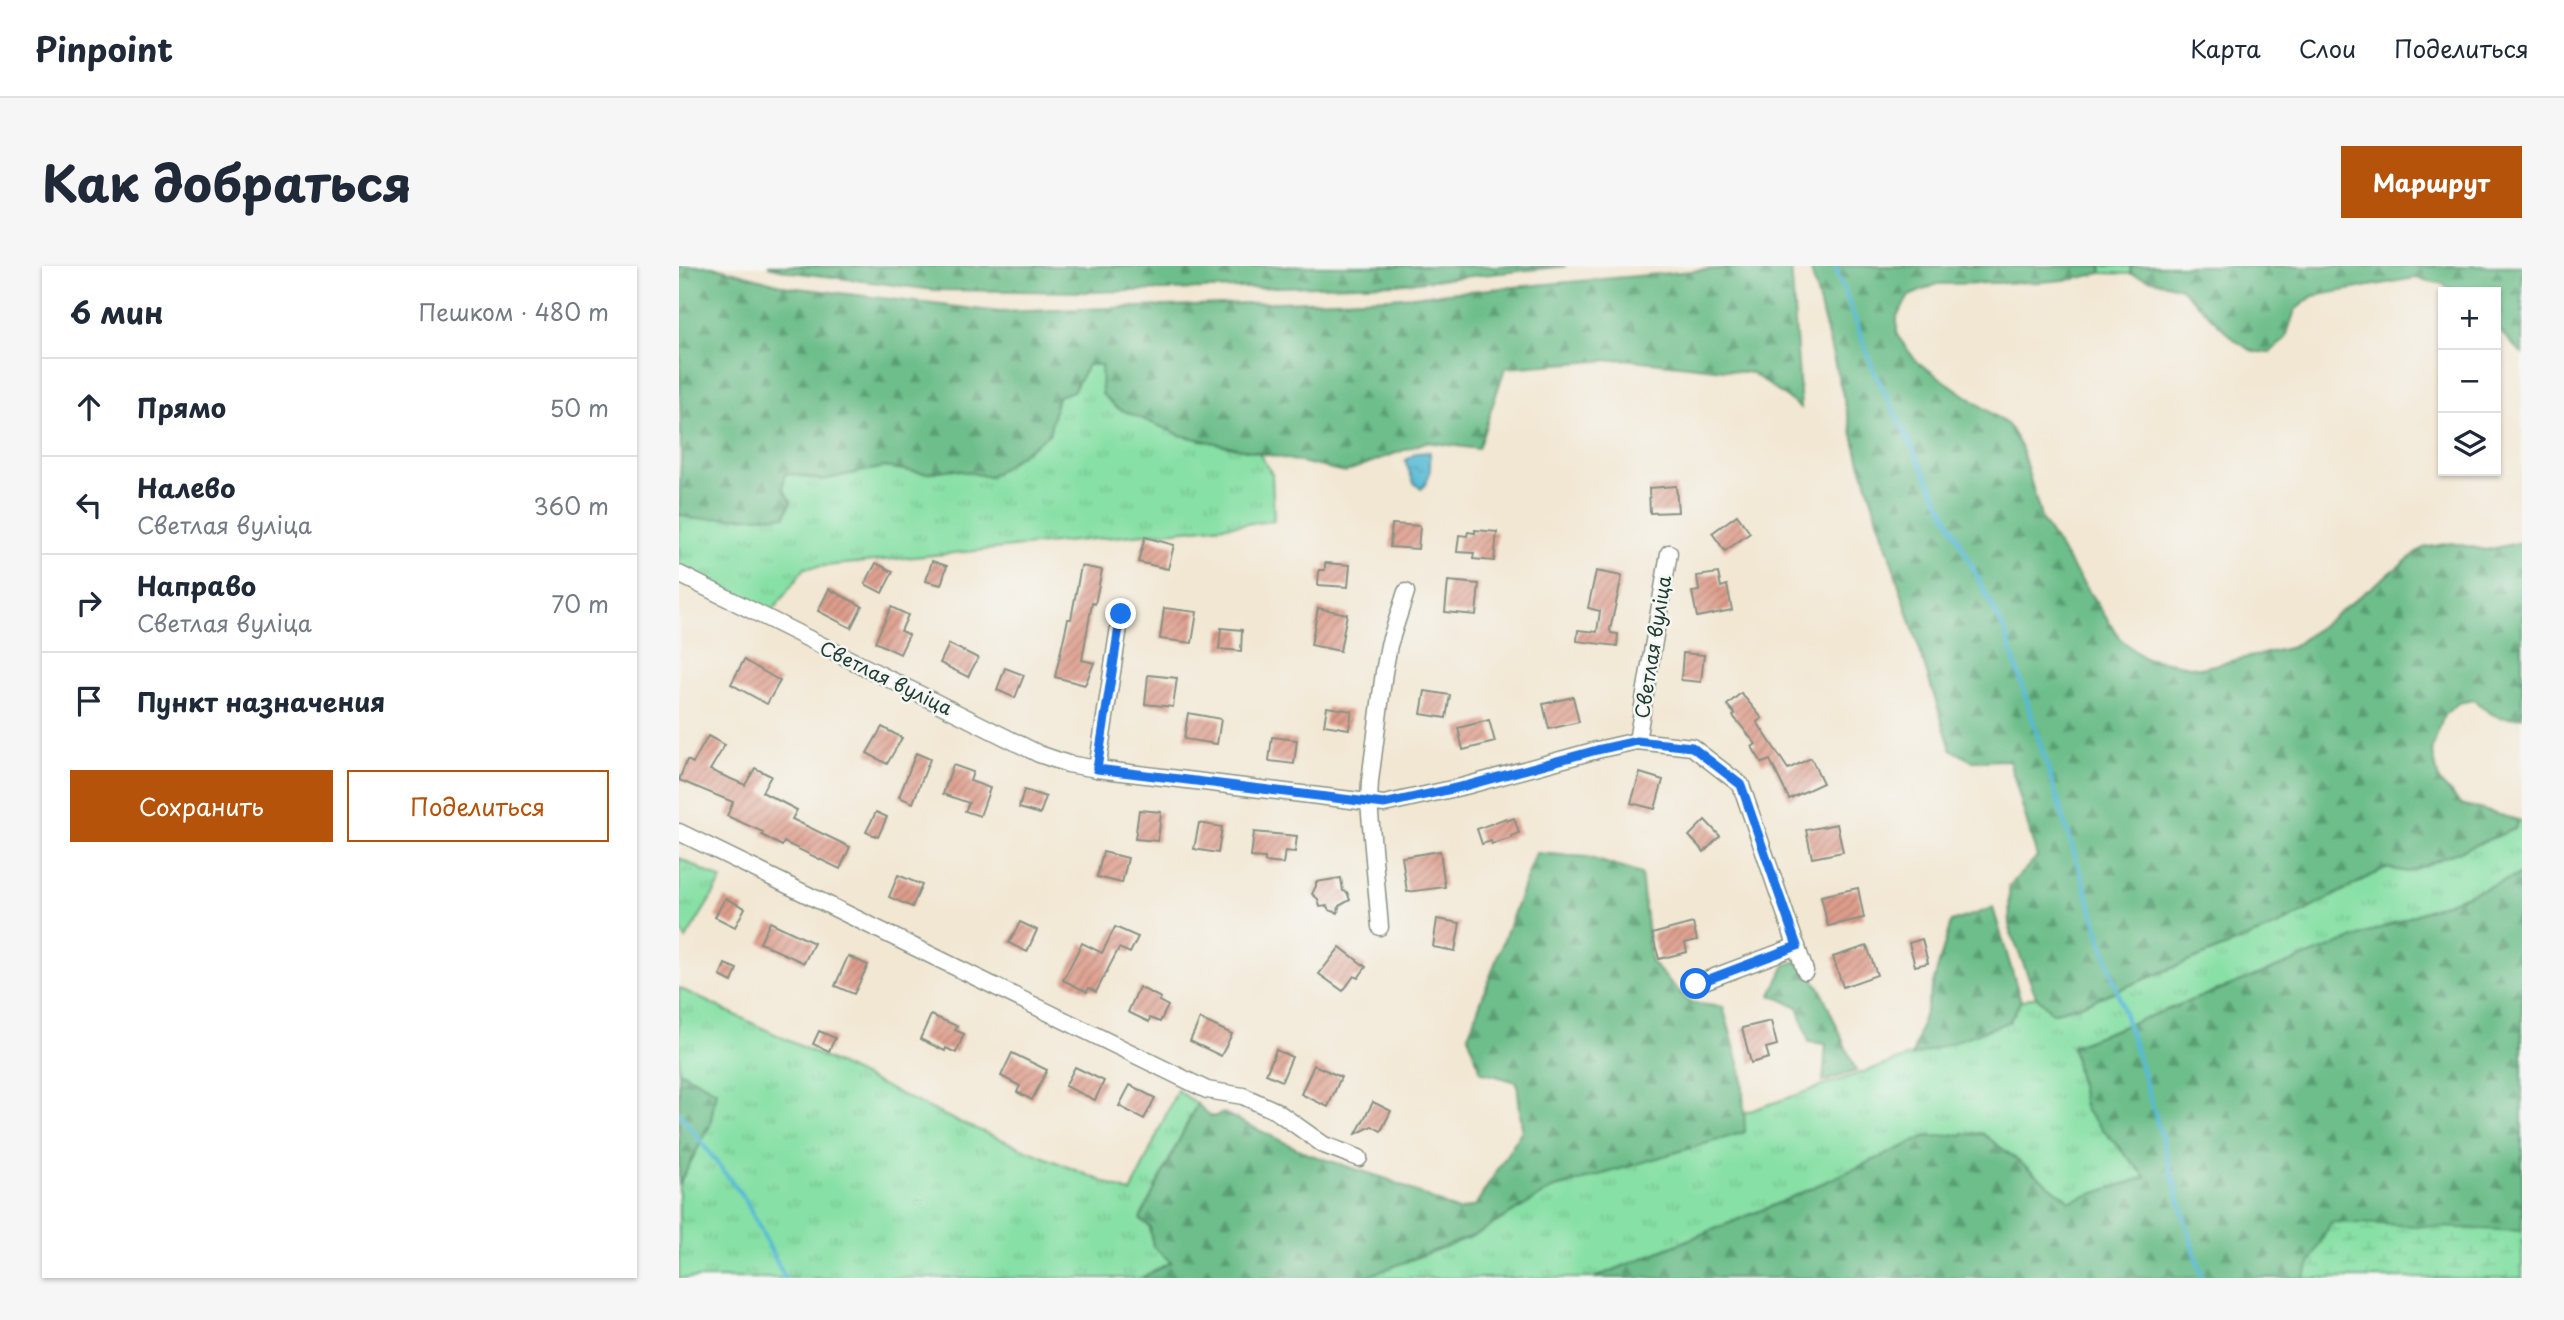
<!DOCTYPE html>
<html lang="ru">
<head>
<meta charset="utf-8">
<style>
	body { margin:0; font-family:"Playpen Sans",sans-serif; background:#f6f6f7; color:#1f2937 }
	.controls { position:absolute; right:21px; top:21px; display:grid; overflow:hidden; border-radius:0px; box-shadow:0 2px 5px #0004 }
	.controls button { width:63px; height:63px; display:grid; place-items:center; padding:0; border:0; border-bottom:2px solid #e0e1e3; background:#fff; color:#1f2937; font:35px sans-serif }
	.stop { position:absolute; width:21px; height:21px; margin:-16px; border:5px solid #1a73e8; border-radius:50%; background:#fff }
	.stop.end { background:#1a73e8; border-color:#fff; box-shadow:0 2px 7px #0008 }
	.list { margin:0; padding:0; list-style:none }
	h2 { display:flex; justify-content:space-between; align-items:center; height:91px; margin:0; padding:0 28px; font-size:30px }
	h2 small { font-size:23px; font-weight:400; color:#747a83 }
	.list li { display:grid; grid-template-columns:46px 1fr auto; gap:21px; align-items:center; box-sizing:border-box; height:98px; padding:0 28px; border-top:2px solid #e0e1e3 }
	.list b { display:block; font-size:26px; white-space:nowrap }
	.list p { margin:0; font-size:23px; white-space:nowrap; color:#747a83 }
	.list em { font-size:23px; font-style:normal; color:#747a83 }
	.actions { display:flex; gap:14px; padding:21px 28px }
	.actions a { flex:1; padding:16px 0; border:2px solid #b45309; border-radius:0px; text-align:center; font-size:24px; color:#b45309 }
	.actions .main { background:#b45309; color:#fff }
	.icon { flex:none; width:38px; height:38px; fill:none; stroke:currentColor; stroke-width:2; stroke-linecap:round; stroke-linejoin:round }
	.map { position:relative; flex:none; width:1843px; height:1012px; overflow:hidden; border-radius:0px }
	header { display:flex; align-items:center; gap:42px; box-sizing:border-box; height:98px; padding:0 35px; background:#fff; border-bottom:2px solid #e0e1e3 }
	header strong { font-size:33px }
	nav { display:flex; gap:38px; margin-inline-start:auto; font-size:24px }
	.intro { display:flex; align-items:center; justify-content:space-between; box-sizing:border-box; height:168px; padding:0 42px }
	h1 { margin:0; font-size:49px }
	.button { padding:18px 32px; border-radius:0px; background:#b45309; color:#fff; font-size:24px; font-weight:700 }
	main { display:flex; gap:42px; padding:0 42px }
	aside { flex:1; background:#fff; border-radius:0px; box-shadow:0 2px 5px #0004 }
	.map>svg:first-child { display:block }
	.grass { fill:url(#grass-tufts); stroke:#538e6c; stroke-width:2 }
	.forest { fill:url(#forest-firs); stroke:#467e5f; stroke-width:2 }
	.wetland { fill:url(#wetland-marsh); stroke:#538e6c; stroke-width:2 }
	.water { fill:url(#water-ripples); stroke:#3a7c84; stroke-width:2 }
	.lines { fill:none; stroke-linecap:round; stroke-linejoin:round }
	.stream { stroke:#56bad5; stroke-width:4.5 }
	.building { fill:url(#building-hatch) }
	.minor-casing { stroke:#889284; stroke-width:19 }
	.minor { stroke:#fff; stroke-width:16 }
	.route { stroke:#1a73e8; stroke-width:9 }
	.labels { text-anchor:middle; stroke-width:5; stroke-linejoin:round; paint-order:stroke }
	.street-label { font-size:19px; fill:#1f3d34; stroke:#f6f6f2 }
</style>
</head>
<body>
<header>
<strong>Pinpoint</strong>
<nav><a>Карта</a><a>Слои</a><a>Поделиться</a></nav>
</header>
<div class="intro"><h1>Как добраться</h1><a class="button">Маршрут</a></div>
<main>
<aside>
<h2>6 мин<small>Пешком · 480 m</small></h2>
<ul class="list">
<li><svg class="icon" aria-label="ahead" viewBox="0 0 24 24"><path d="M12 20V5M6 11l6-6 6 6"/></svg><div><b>Прямо</b></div><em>50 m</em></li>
<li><svg class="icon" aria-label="left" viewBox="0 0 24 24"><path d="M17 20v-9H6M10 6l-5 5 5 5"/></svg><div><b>Налево</b><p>Светлая вуліца</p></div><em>360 m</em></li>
<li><svg class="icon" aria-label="right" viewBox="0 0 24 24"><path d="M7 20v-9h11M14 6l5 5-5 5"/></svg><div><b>Направо</b><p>Светлая вуліца</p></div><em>70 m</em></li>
<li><svg class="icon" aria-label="arrive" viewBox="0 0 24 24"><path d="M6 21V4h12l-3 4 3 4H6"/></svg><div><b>Пункт назначения</b></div></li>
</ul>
<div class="actions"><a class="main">Сохранить</a><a>Поделиться</a></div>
</aside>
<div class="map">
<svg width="1843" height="1012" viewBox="0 0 1843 1012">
	<defs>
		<pattern id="grass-tufts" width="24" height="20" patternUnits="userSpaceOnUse" patternTransform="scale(1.75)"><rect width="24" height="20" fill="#87e0a5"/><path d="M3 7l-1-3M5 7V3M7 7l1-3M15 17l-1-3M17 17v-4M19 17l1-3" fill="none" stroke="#74c18f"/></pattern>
		<pattern id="forest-firs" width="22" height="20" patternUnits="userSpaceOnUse" patternTransform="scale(1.75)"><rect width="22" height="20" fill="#6dbe8a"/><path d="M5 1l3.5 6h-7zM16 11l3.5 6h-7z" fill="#599c72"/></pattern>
		<pattern id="wetland-marsh" width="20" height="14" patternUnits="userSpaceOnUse" patternTransform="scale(1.75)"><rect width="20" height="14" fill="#87e0a5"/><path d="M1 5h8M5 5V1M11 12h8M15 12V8" fill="none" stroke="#74c18f"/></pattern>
		<pattern id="water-ripples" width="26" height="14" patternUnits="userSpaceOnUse" patternTransform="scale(1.75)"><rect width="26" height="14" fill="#56bad5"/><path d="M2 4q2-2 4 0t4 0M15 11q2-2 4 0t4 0" fill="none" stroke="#4798ae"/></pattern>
		<pattern id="building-hatch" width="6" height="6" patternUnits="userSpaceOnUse" patternTransform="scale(1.75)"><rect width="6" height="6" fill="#de9d8c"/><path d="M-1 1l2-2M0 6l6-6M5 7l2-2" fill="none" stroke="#b38173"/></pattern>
	</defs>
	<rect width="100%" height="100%" fill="#f6f6f2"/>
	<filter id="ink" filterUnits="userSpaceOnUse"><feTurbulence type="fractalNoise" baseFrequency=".0143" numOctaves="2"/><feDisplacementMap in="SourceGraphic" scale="14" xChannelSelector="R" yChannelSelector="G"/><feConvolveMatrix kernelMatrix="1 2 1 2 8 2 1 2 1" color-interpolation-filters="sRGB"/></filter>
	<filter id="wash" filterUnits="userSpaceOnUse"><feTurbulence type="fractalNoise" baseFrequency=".00686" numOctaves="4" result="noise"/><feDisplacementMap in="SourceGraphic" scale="28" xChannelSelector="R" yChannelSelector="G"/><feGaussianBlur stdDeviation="1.57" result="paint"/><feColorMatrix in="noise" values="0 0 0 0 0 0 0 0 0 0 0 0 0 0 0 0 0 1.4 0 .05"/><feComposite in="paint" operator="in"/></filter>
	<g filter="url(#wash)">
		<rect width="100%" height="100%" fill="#f2e7d3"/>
		<g class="grass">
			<path d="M1423,0H1452V8L1422,7Z"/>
			<path d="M408,99H423V128L501,169L580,187L593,208L595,255L126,302L92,347L0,300V248L15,253L104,222L106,207L143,214L204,201L247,207L273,203L311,211L370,168L379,130L394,125Z"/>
			<path d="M1839,554L1843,555V608L1393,780L1406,844L1468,911L1391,935L1303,867L1246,871L1095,939L915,1012H684L796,969L873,923L1065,866V847L1330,756L1342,735L1357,730L1373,747L1399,740L1600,659L1706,602L1729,605L1836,563Z"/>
			<path d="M0,592L43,614L7,673L0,663Z"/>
			<path d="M0,722L273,853L452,927L498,824L518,838L461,953L471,961L474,981L493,996L462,1012H0V918L31,859L37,825L0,805Z"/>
		</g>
		<g class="forest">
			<path d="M0,0H33L110,21L321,46L712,32L1069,0H1112L1122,142L1073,107L945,93L826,102L799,183L747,176L666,206L501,169L438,142L423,128L422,99H409L394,125L379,130L370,168L311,211L273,203L247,207L204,201L143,214L106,207L104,222L112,235L106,250L15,253L0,248L2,193Z"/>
			<path d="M89,0H887L717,18L409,26L255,24L113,6Z"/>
			<path d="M1131,0H1423L1422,7L1395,13L1362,16L1258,18L1230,30L1218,50V69L1237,95L1329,159L1342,181L1363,255L1442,374L1465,392L1522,402L1614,381L1744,282L1772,277L1807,284L1843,276V451C1818,454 1813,450 1795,434L1779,437L1765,449L1753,483L1760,515L1782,538L1839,554L1836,563L1729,606L1706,602L1600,659L1399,740L1373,747L1357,730L1331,664L1330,620L1358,591L1330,494L1293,495L1272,483L1181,196Z"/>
			<path d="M1452,0H1843V88L1817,61V26H1775L1764,18L1736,12L1634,30L1616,44L1606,74L1591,86H1575L1557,75L1502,22L1452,8Z"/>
			<path d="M857,587L908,591L962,608L972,696L1011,737L1044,741L1063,808L1066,866L873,923L796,969L684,1012H462L492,996L474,981L471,961L461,953L518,838L533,851L545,847L629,888L708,913L779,945L796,940L843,864L838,816L802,806L789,770Z"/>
			<path d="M1843,608V965L1652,956L1624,1012H915L1095,939L1246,871L1303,867L1391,935L1467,911L1406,844L1393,780Z"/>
			<path d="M1314,642L1342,735L1330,756L1233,791L1272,656Z"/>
			<path d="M1119,695L1141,722L1177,805L1144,816L1147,778L1130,776L1119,741L1092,729L1106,699Z"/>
			<path d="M0,805L37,825L31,859L0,918Z"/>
		</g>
		<path class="wetland" d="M1652,956L1843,965V1012H1624Z"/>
		<path class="water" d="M751,186C751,200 753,213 742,223L735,217L726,195L737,187Z"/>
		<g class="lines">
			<g class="stream">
				<path d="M1156,0L1196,107L1327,368L1466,814L1523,1012"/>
				<path d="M0,847L66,933L106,1012"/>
			</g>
		</g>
		<g id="blocks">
			<g class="building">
				<path d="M997,220L999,246L971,247L970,222Z"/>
				<path d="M1058,249L1071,267L1046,285L1033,267Z"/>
				<path d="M713,258L741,260L739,283L711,281Z"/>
				<path d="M796,264L818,266L815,295L794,293L795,287L778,286L780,269L788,270L789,266L796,267Z"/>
				<path d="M466,271L495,279L489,303L459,296Z"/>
				<path d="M253,295L268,300L262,319L247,315Z"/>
				<path d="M197,297L214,306L203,327L186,318Z"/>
				<path d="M646,297L671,299L669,321L639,319L640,304H646Z"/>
				<path d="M402,300L423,304L416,338L413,337L403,394L415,397L406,419L376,411L389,353H392Z"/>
				<path d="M917,305L943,310L931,364L932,367L939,368L938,380L898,375L899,364L918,366L921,345L909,342Z"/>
				<path d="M1039,307L1042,321L1048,319L1053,344L1018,351L1013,326L1020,325L1018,310Z"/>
				<path d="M769,315L800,318L797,349L766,346Z"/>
				<path d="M150,323L183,340L172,362L139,345Z"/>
				<path d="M212,341L229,349L222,365L230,369L221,388L196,376Z"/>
				<path d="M485,342L518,346L513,377L481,373Z"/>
				<path d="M639,342L668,348L661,385L632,379Z"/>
				<path d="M542,362L563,364L562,385L540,383Z"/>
				<path d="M270,378L299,392L289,411L261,397Z"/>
				<path d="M1004,387L1025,389L1022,416L1002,414Z"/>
				<path d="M65,394L101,415L88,438L52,418Z"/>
				<path d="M326,402L345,409L336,432L318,424Z"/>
				<path d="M469,409L498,412L494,441L466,438Z"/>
				<path d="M746,425L771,429L767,452L742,448Z"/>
				<path d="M1062,427L1083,452L1078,456L1109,503L1132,492L1144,517L1110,533L1091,494L1083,497L1073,481L1077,478L1054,450L1056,448L1048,439Z"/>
				<path d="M894,431L900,456L870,463L864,438Z"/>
				<path d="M648,441L673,445L670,463L645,459Z"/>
				<path d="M509,447L542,453L538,478L505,473Z"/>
				<path d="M810,454L816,476L784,484L779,462Z"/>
				<path d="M203,461L223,472L208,498L188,487Z"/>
				<path d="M29,470L46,479L31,504L66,519L76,502L92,510L83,526L118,544L113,553L171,581L161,603L105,576L103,580L83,569L84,566L48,550L54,536L0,514L8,494L14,497Z"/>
				<path d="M593,471L618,474L615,498L590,495Z"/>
				<path d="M237,487L251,493L234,537L220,531Z"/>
				<path d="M274,499L294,506L291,515L311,522L301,550L286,545L290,537L264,528Z"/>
				<path d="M961,507L984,514L976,543L952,537Z"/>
				<path d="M345,524L367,531L361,548L340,542Z"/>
				<path d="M460,544L482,546L479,575L456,573Z"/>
				<path d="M197,546L208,551L199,571L187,566Z"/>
				<path d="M827,552L828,555L835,552L840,567L832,570L833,572L813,578L812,575L803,578L798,563Z"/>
				<path d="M1026,554L1041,570L1025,586L1010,570Z"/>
				<path d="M520,557L543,561L539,587L515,583Z"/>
				<path d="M1158,558L1164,586L1133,592L1127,564Z"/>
				<path d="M575,566L618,570L616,586L606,585L604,598L586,596V592L572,591Z"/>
				<path d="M761,585L766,621L728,626L723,591Z"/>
				<path d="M424,586L449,592L443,617L418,611Z"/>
				<path d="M219,609L243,619L233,641L210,631Z"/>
				<path d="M662,612L664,625L668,626L671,634L660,640L659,647L650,644L648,640L641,641L639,633L633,628L637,620V616Z"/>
				<path d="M1179,622L1185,652L1149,660L1142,630Z"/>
				<path d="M46,632L66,642L56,661L36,651Z"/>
				<path d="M758,653L781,657L776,685L754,681Z"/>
				<path d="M91,656L135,677L125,697L81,677Z"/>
				<path d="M341,656L358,664L348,686L330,677Z"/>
				<path d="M1014,657L1018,674L1006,677L1008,686L980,693L973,668Z"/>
				<path d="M436,661L459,671L451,687L440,682L417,726L410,722L408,726L384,714L403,677L423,687Z"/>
				<path d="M1243,673L1249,697L1236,700L1230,677Z"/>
				<path d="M1188,680L1198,709L1164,721L1154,691Z"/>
				<path d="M661,681L687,701L679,712L675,710L664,725L640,708Z"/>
				<path d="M169,690L189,699L175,728L156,720Z"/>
				<path d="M46,698L58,703L53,716L41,710Z"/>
				<path d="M460,721L482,732L480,735L489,740L481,756L471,752L470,756L449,746Z"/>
				<path d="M252,749L278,760L276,764L285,768L277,787L267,782L266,785L241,773Z"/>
				<path d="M521,753L553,768L542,790L511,775Z"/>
				<path d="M1092,755L1098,779L1087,782L1090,792L1072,797L1063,762Z"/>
				<path d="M140,765L156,772L150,785L134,778Z"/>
				<path d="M597,784L613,791L603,815L587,808Z"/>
				<path d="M333,787L368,804L353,834L338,826L341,820L322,810Z"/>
				<path d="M635,799L662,811L649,841L622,828Z"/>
				<path d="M396,801L425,815L416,834L386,820Z"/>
				<path d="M451,819L476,832L465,853L440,840Z"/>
				<path d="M694,836L712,845L702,865L693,860L677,868Z"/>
			</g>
		</g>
	</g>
	<g filter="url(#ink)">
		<use href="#blocks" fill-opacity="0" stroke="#889284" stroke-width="2"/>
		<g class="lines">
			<defs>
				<g id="minor">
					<path d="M0,308L360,488L389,498L418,503L705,538L786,520L918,484L958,475L1013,481L1062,519L1126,705"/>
					<path d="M958,475L990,287"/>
					<path d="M418,503L442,348"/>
					<path d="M0,566L528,824L564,830L597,845L645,879L680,892"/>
					<path d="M701,661L690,537L691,515L705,406L710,379L727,326"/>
					<path d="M1017,718L1118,680"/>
				</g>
			</defs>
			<use href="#minor" class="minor-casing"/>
			<use href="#minor" class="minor"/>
		</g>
	</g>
	<g class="lines" filter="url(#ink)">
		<path class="route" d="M442,348L418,503L705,538L786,520L918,484L958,475L1013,481L1062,519L1118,680L1017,718"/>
	</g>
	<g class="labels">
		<g class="street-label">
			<text transform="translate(974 381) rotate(-81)" y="7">Светлая вуліца</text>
			<text transform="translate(207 412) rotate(26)" y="7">Светлая вуліца</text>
		</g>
	</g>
</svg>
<div class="controls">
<button>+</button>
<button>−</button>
<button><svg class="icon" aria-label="layers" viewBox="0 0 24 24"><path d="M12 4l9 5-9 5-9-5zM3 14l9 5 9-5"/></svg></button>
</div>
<div class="stop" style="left:1017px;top:718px"></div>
<div class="stop end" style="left:442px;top:348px"></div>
</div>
</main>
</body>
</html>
